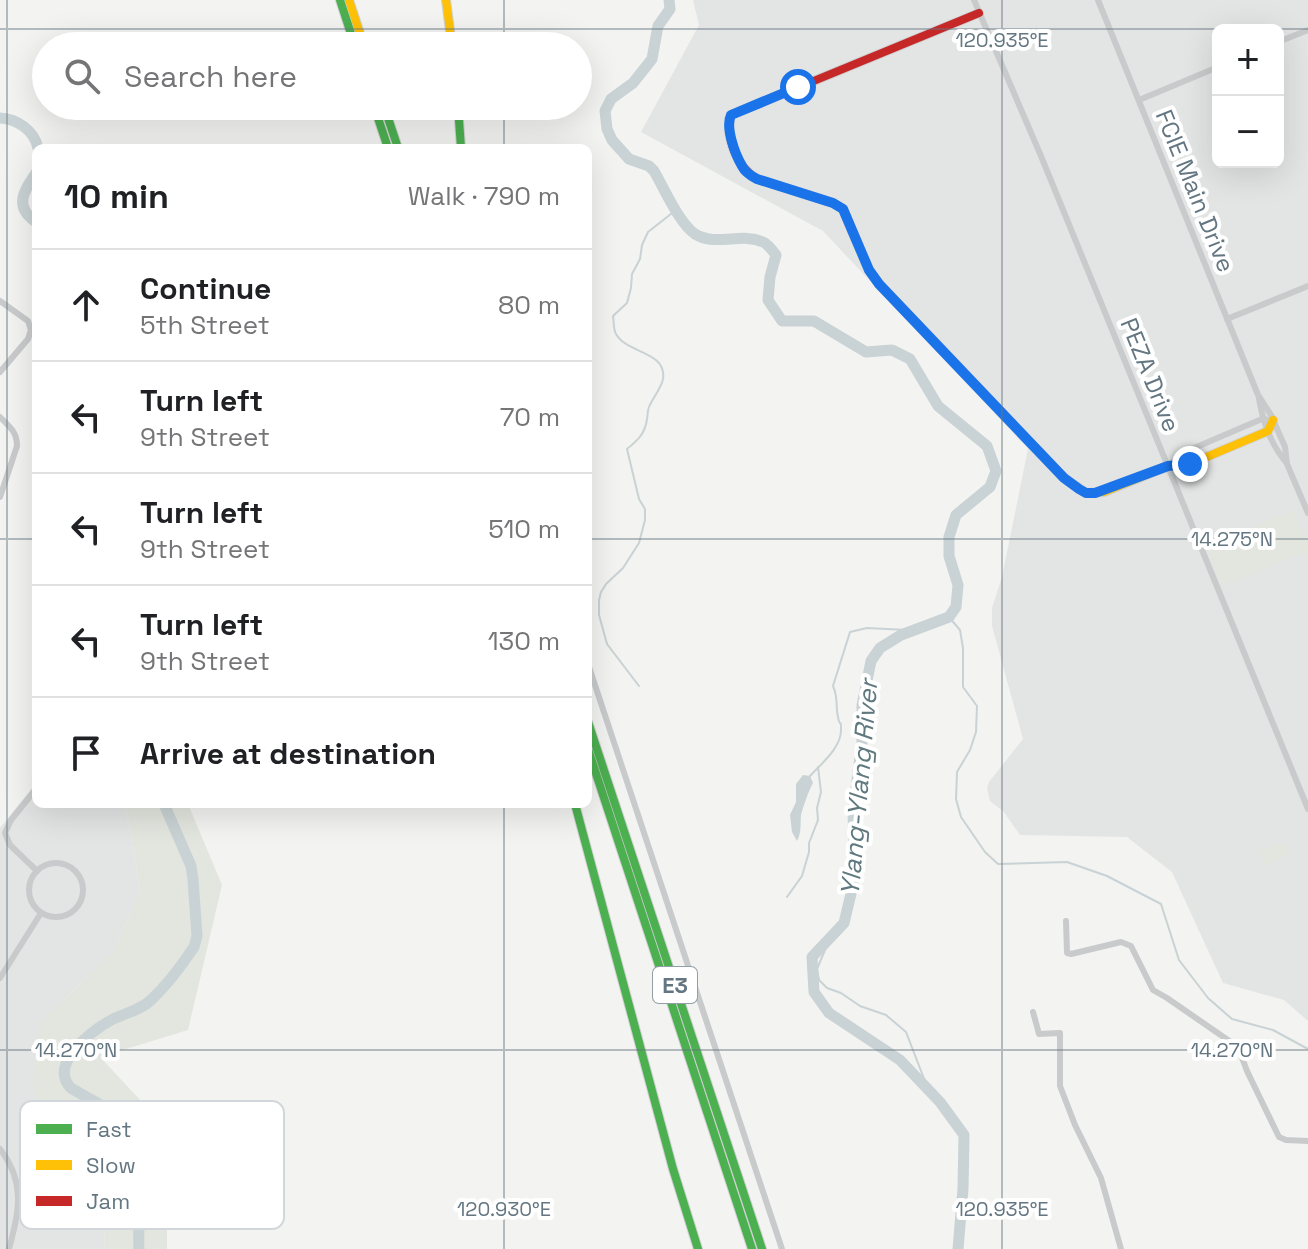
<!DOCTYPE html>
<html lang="en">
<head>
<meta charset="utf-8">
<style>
	body { margin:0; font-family:"Space Grotesk",sans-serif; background:#f6f6f6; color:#202124 }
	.controls { position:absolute; right:24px; top:24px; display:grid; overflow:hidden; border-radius:12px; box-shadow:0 8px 32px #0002 }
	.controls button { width:72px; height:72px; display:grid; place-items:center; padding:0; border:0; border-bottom:2px solid #e0e0e0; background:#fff; color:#202124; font:40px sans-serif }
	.stop { position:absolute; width:24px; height:24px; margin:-18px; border:6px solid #1a73e8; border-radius:50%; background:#fff }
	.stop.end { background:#1a73e8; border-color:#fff; box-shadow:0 2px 8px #0008 }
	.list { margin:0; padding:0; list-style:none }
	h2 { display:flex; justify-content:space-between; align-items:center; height:104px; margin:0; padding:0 32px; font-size:34px }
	h2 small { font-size:26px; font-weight:400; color:#757577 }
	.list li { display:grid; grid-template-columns:52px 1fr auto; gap:24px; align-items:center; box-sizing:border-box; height:112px; padding:0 32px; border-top:2px solid #e0e0e0 }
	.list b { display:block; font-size:30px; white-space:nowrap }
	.list p { margin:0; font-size:26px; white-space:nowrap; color:#757577 }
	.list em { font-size:26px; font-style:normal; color:#757577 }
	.icon { flex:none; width:44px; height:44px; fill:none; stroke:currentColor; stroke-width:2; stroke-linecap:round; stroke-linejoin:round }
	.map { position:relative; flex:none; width:1308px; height:1249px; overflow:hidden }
	.search { position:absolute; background:#fff; box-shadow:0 8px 32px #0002; left:32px; top:32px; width:560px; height:88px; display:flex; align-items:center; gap:20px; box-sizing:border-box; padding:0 28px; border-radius:44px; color:#757577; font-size:30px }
	.panel { position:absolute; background:#fff; box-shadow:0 8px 32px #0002; left:32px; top:144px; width:560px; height:664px; border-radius:12px }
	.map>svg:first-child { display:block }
	.built { fill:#e3e4e4; fill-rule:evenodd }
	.green { fill:#e3e6df }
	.water { fill:#c9d2d4 }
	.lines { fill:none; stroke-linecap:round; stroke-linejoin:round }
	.stream { stroke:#c9d2d4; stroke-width:2 }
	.river { stroke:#c9d2d4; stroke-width:11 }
	.fast-casing { stroke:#d0d1d2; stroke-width:10 }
	.slow-casing { stroke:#d0d1d2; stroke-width:10 }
	.jam-casing { stroke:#d0d1d2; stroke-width:10 }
	.street { stroke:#c8cacb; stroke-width:6 }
	.fast { stroke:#4caf50; stroke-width:8 }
	.slow { stroke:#ffc107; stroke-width:8 }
	.jam { stroke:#c62828; stroke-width:8 }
	.route { stroke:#1a73e8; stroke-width:10 }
	.ticks { fill:none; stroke:#637681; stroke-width:2; stroke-opacity:0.45 }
	.labels { text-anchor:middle; stroke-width:8; stroke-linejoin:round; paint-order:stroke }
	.shield { fill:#fff; stroke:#929fa7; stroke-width:2 }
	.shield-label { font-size:22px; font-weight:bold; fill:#637681 }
	.street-label { font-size:24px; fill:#637681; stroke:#fff }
	.water-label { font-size:26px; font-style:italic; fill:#5f797f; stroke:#fff }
	.key { fill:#fff; stroke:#d0d6d9; stroke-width:2 }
	.key-label { font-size:22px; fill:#637681 }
	.ticks-label { font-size:20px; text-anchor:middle; fill:#637681; stroke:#fff; stroke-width:8; stroke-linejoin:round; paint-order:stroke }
</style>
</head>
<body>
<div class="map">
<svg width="1308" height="1249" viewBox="0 0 1308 1249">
	<rect width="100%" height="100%" fill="#f3f3f1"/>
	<g class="built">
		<path d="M693,0H1308V1021L1284,1000L1223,983L1172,872L1127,837L1020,835L1004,812L990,801L987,788L989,782L1023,739L992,626V608L1002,577L1028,449L823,231L641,132L699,25ZM1218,30H1278V162H1218Z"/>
		<path d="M36,783V804H124L131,832L140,892L114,951L40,1023L108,1156L104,1249H0V828Z"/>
	</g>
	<g class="green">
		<path d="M1294,510L1308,544V551L1222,586L1205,546Z"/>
		<path d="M124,804H188L222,885L188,1030L100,1057L141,1101L167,1153V1249H104L108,1163L48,1129L32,1082L40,1023L114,951L140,892L131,832Z"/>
		<path d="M1284,842L1290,855L1264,865L1259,852Z"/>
	</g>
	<path class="water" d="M803,775L810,776L813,783C809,790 803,807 801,815C800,825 802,831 797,841L792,832L790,815L796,802V784Z"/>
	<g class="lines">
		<g class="stream">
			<path d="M949,617L960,630L963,648V687L977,706L976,732L970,750L957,772L956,799L961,817L985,852L998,864L1067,862L1107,876L1161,904L1179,960L1208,998L1232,1019L1273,1030L1308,1049"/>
			<path d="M639,686L607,644L599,615V600L601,592L606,584L623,568L639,543L645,520V509L639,499L627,449C638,440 645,434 647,419C648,414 647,412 649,407C653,397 661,389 663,379C667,351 627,354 616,334C613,329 614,321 613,316L627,303L631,288L632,274L640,259L642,245L648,232L676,210"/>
			<path d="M810,776C821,764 842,747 841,729C841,717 840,729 838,717C835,705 839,700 833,686L850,632L867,628L907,630L927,626"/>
			<path d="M787,897L802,876L809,852V843L818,820L817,808L821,792L818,767"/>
			<path d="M830,938L817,969L819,980L827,988L841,993L860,1006L886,1015L906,1032L928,1089"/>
		</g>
		<g class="river">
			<path d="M669,0L670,9L658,26L652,59L633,83L611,99L605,111L607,129L612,140L629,159L649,166L654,171C664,188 679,223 695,234C716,247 741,232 763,242C768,244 773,251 776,255L770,277L768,300L782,321H814L866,352L892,350L910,359L938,406L987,446L996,471L990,487L956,515L949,537V556L958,585L956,607L949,617L901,635L880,648L871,661L862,705V742L853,811L855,877L844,923L812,957L814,992L829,1013L900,1060L940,1102L964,1135L963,1189L958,1249"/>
			<path d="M0,118C17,119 34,130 38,148"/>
			<path d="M36,173C24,191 13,206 36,222"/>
			<path d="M139,1249C136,1209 154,1146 119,1117C105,1106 87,1098 71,1088C47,1064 93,1030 113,1019C126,1013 141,1010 151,1000C167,985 182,965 194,947L197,936L193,879L191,866L164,804"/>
		</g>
		<defs>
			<g id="fast">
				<path d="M340,0L355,46"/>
				<path d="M374,106L388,148"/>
				<path d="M384,106L398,148"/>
				<path d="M458,106L461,148"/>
				<path d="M588,722L762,1249"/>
				<path d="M588,749L752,1249"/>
				<path d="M575,804L673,1169L698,1249"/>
			</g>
			<g id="slow">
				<path d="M349,0L364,46"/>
				<path d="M446,0L452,46"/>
				<path d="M852,231L869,270L879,284L1064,478L1086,493L1104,492L1168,466L1190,464L1268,431L1273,420"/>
			</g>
			<path id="jam" d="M852,231L843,209L833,203L757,179C737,167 725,138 731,115L979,13"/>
		</defs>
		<use href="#fast" class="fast-casing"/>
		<use href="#slow" class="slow-casing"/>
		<use href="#jam" class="jam-casing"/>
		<g class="street">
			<path d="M974,0L1041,156L1308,809"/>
			<path d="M1098,0L1258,395L1271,415L1285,447L1287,464L1308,513"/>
			<path d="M1278,42L1308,30"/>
			<path d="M1139,100L1218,67"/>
			<path d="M0,301L28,321L31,330L28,339L0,372"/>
			<path d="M1227,319L1308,286"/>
			<path d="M1259,399C1263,422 1270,443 1285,461"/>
			<path d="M0,417C10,427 17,432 17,446L0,497"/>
			<path d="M1168,466L1185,452L1243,427L1262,419L1273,420"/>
			<path d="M588,664L782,1249"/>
			<path d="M36,789L11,820L5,833L10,845L37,871"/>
			<circle cx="56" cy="890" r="27"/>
			<path d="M1066,921L1067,953L1071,954L1121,942L1131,946L1153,990L1167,998L1238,1047L1247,1071L1279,1137L1286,1140L1308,1141"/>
			<path d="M0,978L41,913"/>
			<path d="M1033,1012L1039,1034L1060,1033V1086L1075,1125L1101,1178L1121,1249"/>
			<path d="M0,1149C26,1182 19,1211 9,1249"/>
		</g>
		<use href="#fast" class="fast"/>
		<use href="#slow" class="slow"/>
		<use href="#jam" class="jam"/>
	</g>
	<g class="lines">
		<path class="route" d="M798,87L731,115C725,127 735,154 742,166C745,172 751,176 757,179L833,203L843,209L869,270L879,284L1064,478L1079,489L1086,493H1095L1168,466L1190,464"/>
	</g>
	<path class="ticks" d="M7,0V1249M504,0V46M1002,0V1249M0,29H1308M504,106V148M0,539H36M588,539H1308M504,804V1249M0,1050H1308"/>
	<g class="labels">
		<rect class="shield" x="653" y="967" width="44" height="36" rx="6"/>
		<g class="shield-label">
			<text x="675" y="993">E3</text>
		</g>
		<g class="street-label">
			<text transform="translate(1195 191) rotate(68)" y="8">FCIE Main Drive</text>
			<text transform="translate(1150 375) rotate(68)" y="8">PEZA Drive</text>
		</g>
		<g class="water-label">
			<text transform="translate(859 788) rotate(-85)" y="9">Ylang-Ylang River</text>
		</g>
	</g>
	<rect x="20" y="1101" width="264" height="128" rx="12" class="key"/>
	<rect x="36" y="1124" width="36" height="10" fill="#4caf50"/>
	<rect x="36" y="1160" width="36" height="10" fill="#ffc107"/>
	<rect x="36" y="1196" width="36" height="10" fill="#c62828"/>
	<g class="key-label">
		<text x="86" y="1137">Fast</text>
		<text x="86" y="1173">Slow</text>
		<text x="86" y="1209">Jam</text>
	</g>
	<g class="ticks-label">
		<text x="1002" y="47">120.935°E</text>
		<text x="1232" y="546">14.275°N</text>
		<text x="76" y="1057">14.270°N</text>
		<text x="1232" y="1057">14.270°N</text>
		<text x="504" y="1216">120.930°E</text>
		<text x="1002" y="1216">120.935°E</text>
	</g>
</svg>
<div class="controls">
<button>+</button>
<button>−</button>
</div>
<div class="stop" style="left:798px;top:87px"></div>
<div class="stop end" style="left:1190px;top:464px"></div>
<div class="search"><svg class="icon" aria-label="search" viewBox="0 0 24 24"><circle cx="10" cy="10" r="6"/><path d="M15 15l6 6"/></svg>Search here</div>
<section class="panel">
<h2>10 min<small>Walk · 790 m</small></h2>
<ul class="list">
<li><svg class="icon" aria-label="ahead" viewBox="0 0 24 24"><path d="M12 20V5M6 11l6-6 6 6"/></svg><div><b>Continue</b><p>5th Street</p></div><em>80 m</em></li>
<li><svg class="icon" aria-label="left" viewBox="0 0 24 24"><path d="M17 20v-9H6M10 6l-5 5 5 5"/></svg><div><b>Turn left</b><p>9th Street</p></div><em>70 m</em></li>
<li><svg class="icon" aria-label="left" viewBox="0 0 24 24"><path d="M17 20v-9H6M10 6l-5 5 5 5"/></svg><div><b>Turn left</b><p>9th Street</p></div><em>510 m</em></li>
<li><svg class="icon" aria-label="left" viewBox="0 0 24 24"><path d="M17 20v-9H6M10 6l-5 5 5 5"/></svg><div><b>Turn left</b><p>9th Street</p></div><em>130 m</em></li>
<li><svg class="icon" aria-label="arrive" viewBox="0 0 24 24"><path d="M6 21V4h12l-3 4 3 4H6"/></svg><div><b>Arrive at destination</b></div></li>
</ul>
</section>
</div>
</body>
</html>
